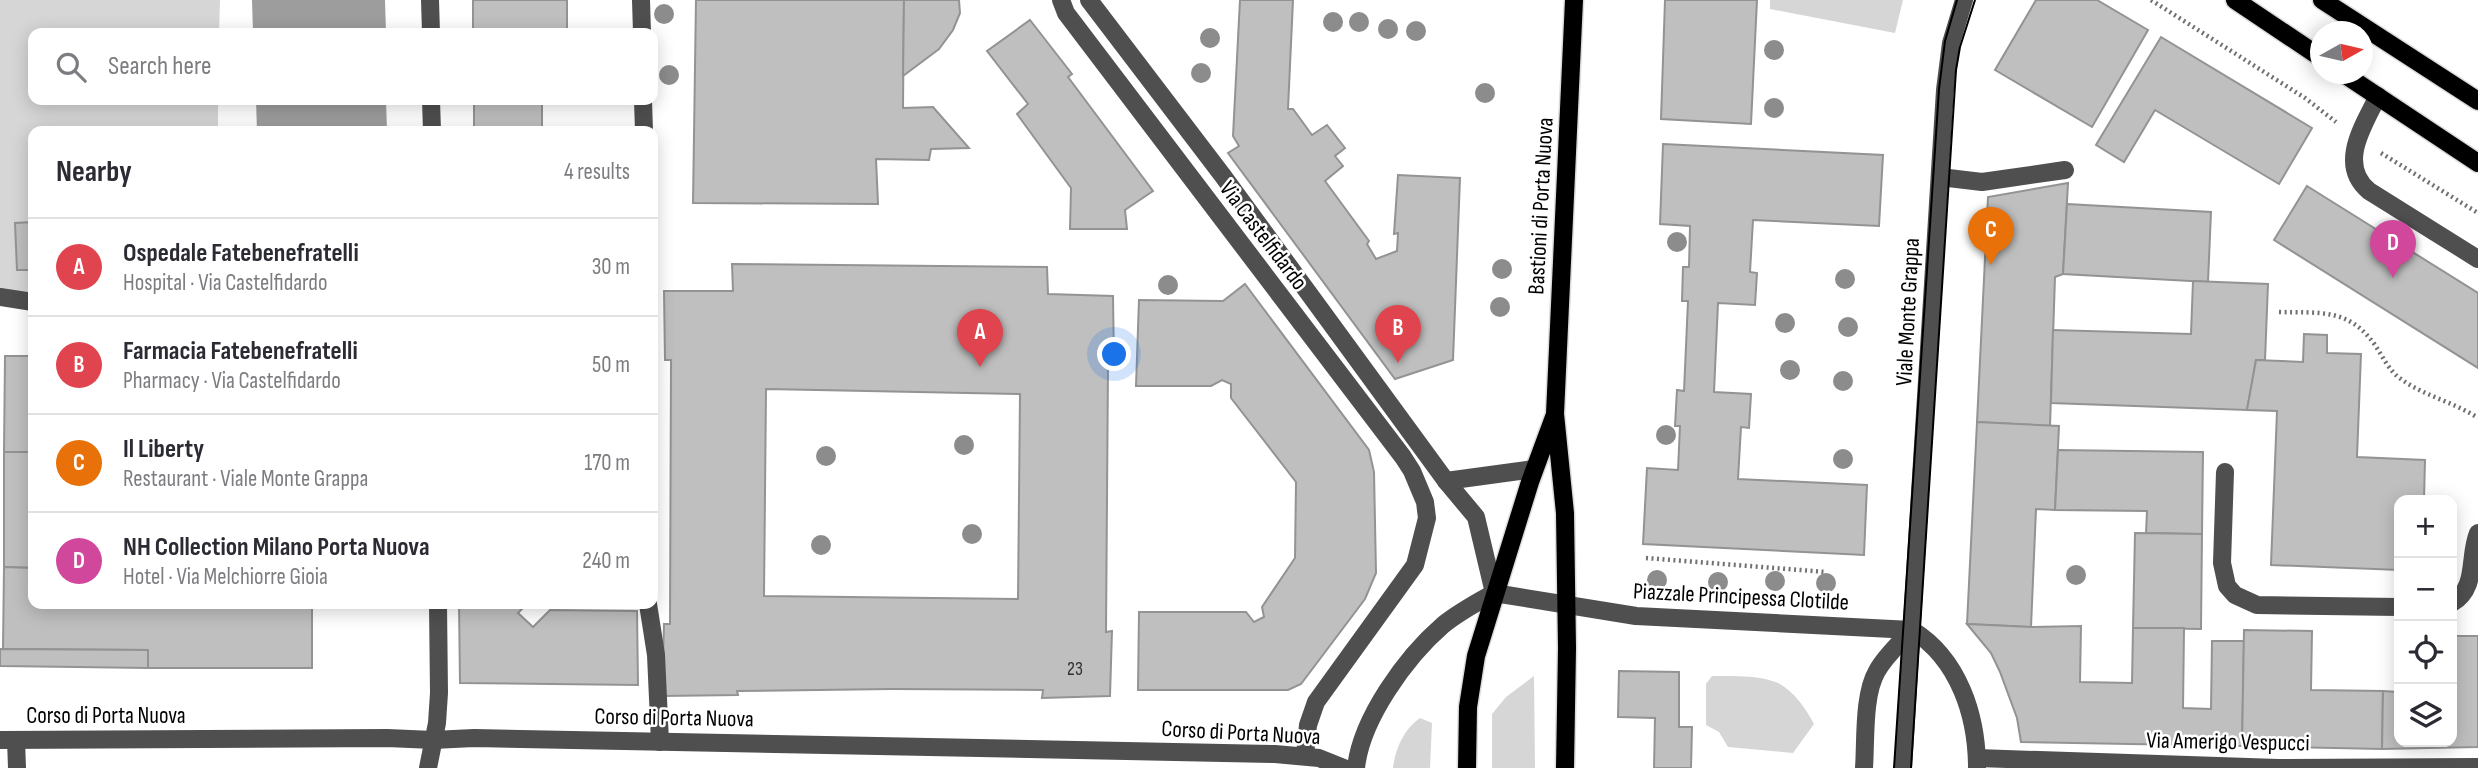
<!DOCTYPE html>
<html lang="en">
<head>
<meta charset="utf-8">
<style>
	body { margin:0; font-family:"Sofia Sans Condensed",sans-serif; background:#f7f7f7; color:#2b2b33 }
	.controls { position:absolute; right:21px; bottom:21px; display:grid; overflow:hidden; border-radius:14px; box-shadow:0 4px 18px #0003 }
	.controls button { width:63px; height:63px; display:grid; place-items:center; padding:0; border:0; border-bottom:2px solid #e1e1e2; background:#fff; color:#2b2b33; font:35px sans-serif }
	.compass { position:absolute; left:2310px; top:21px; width:63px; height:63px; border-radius:50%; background:#fff; box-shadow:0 4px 18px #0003; rotate:82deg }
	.you { position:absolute; left:1115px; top:355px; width:24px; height:24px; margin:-18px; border:5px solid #fff; border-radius:50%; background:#1a73e8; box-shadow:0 0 0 10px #1a73e833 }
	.badge { display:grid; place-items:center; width:46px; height:46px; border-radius:50%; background:#111827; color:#fff; font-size:23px; font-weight:700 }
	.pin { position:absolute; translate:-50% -58px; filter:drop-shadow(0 2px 4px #0008) }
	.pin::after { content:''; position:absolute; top:37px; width:24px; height:21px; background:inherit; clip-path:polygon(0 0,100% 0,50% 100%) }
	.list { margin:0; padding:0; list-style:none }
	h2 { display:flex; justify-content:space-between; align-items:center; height:91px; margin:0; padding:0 28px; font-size:30px }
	h2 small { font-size:23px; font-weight:400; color:#7c7c81 }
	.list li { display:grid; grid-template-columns:46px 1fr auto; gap:21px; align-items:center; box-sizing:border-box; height:98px; padding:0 28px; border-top:2px solid #e1e1e2 }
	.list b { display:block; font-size:26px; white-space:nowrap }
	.list p { margin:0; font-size:23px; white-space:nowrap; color:#7c7c81 }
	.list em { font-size:23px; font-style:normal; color:#7c7c81 }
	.icon { flex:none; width:38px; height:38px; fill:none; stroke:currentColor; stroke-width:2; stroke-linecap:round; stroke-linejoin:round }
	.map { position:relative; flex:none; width:2478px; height:768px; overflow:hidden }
	.search { position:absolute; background:#fff; box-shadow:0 4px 18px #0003; left:28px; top:28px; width:630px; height:77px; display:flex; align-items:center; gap:18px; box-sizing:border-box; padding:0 24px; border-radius:14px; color:#7c7c81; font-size:26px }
	.panel { position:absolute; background:#fff; box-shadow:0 4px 18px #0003; left:28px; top:126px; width:630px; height:483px; border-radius:14px }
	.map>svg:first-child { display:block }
	.green { fill:#d6d6d6 }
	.water { fill:#9d9d9d }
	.building { fill:#bfbfbf; stroke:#939393; stroke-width:2; fill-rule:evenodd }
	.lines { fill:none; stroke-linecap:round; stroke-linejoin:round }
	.major-casing { stroke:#dbdbdb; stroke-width:21 }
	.path { stroke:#717171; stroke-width:4.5; stroke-dasharray:2 3.5; stroke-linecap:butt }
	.minor { stroke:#4f4f4f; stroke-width:18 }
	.major { stroke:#000; stroke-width:18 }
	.tram { stroke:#000; stroke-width:2 }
	.tree { fill:#8c8c8c }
	.labels { text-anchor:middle; stroke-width:5; stroke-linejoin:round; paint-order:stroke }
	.number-label { font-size:19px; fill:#303030 }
	.street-label { font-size:23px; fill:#000; stroke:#fff }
</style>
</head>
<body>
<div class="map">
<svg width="2478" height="768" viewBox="0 0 2478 768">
	<rect width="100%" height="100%" fill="#fff"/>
	<g class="green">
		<path d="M0,0H220L219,33H33V100H218V131H33V299L0,298Z"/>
		<path d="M1770,0H1903L1895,33L1770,9Z"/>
		<path d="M1534,676L1535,768H1492V714L1506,697Z"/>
		<path d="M1712,676C1730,676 1761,675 1778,683C1794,691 1806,709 1814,724L1793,753L1728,747L1719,732L1706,725V684Z"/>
		<path d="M1420,718L1432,723L1430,768H1393C1395,749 1404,729 1420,718Z"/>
	</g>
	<g class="water">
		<path d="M252,0H385L386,33H253Z"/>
		<path d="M256,100H386L387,131H257Z"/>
	</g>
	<g class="building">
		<rect x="473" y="0" width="94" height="33"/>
		<path d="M696,0H904L903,108L933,107L969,148L931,149L929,160L876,159L878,204L693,203Z"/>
		<path d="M904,0H959L960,13L953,30L939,49L903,76Z"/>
		<path d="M1240,0H1293L1288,109H1293L1312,135L1327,125L1345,148L1335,156L1343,166L1325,181L1369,241L1367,244L1376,259L1397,251L1398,233L1394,234L1398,175L1460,178L1453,360L1395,379L1228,153L1239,146L1233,136Z"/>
		<path d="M1665,0H1757L1751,124L1661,119Z"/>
		<path d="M2036,0H2097L2148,30L2092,127L1995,70Z"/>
		<path d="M1030,20L1072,74L1068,77L1153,191L1125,210L1127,229H1070L1071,188L1017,114L1028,104L987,51Z"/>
		<path d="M2161,37L2312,128L2279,184L2155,110L2124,162L2096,145Z"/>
		<path d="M474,100H542V128H612V131H474Z"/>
		<path d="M1663,144L1883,155L1879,226L1753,220L1750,272L1757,273L1755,305L1718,303L1714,392L1751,394L1749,428L1741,427L1738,479L1867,485L1864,555L1643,544L1647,468L1678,470L1680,426H1675L1677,390L1684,391L1688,301H1682L1683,267H1689L1690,226L1660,224Z"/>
		<path d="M2068,183L2063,274L2055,277L2050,426L1977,422L1988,197Z"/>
		<path d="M2307,186L2478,293V368L2274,240Z"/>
		<path d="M2067,204L2211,212L2208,282L2063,274Z"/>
		<path d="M33,222V270H17L15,223Z"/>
		<path d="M732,264L1047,267L1048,294L1113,296L1114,364H1108L1106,632L1112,631L1110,696L1042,698L1043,690L892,689L737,691L738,695L662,696L664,624H670L671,360H665L664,291H733ZM766,389L1020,394L1018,599L764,596Z"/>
		<path d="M2193,281L2268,284L2265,360H2256L2247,410L2051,403L2053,330L2191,334Z"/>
		<path d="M1245,284L1369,450L1374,472L1376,573L1365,599L1301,684L1288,690H1138L1139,612H1246L1254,622L1264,617L1262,607L1295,558L1296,482L1231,398V384L1222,380L1211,386H1136L1139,300L1223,301Z"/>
		<path d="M2304,334L2327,335V353L2361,354L2357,457L2425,460L2424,500H2399V570L2271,565L2277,411L2247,410L2256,360L2303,362Z"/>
		<path d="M5,356H33V452H4Z"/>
		<path d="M1977,422L2059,426L2055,510L2036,509L2031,627L1967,624Z"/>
		<path d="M2058,450L2203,452L2202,534L2146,533L2147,511L2055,510Z"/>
		<path d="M4,452H33V568L4,567Z"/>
		<path d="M2452,519H2454L2452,572Z"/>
		<path d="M2135,533L2202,534L2201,629L2133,628Z"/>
		<path d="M4,567L33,568V604H312V668H148V650L3,649Z"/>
		<path d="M459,604H527L518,613L533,627L550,610L637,611L638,685L460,683Z"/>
		<path d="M1967,624L2031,627L2081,626L2080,682L2132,683L2133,628H2184L2183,708L2211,709L2212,641H2244L2242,746L2021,742L2017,718L2000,672L1991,653Z"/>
		<path d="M2244,630L2312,631L2311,690L2383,691L2382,749L2242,746Z"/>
		<path d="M2452,636H2478V747L2382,749L2383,691L2399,692V742H2452Z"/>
		<path d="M0,649L148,650V668L0,666Z"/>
		<path d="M1619,671L1679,672V727H1692L1691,768H1654L1655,718L1618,717Z"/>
	</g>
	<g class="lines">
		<defs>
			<g id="major">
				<path d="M2235,0L2320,57"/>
				<path d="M2322,0L2478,101"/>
				<path d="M2344,74L2478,163"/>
				<path d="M1467,768L1468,707L1476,656L1530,482L1554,417"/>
				<path d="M1565,768L1567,648L1565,513L1555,414L1574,0"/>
			</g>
		</defs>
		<use href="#major" class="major-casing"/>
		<g class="path">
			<path d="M2151,0L2305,98L2336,122"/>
			<path d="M2381,153L2478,213"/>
			<path d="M2279,312C2320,313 2349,308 2375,345C2383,357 2389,371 2401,379C2424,396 2454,402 2478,418"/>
			<path d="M1646,558L1826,572"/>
		</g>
		<g class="minor">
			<path d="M430,0L431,33"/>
			<path d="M641,0L642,33"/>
			<path d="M1061,0L1066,13L1403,457L1412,471L1425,502L1427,518L1415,565L1316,702L1308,725L1305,755"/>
			<path d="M1089,0L1223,176L1446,481L1476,517L1494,593"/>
			<path d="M2378,96C2364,125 2337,164 2369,191L2478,259"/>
			<path d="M431,100L432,131"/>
			<path d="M643,100L644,131"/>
			<path d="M1940,177L1982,182L2065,170"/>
			<path d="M0,297L33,302"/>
			<path d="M2225,472L2222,563L2227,586L2235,595L2257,605L2399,607"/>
			<path d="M1446,481L1534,469"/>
			<path d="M2452,603C2478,588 2468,557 2478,533"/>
			<path d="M648,604L656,655L660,742"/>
			<path d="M0,740L387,738L433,740L474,738L1275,754L1319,758L1344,768"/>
			<path d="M16,740L17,768"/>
			<path d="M1977,758L2278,768L2478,767"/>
			<path d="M428,768L437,723L439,693L438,604"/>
			<path d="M1356,768C1361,719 1406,657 1443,625C1459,612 1476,603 1494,593L1636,616L1912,630C1959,659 1977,716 1977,768"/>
			<path d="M1864,768C1866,740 1863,695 1877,671C1886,655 1900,643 1912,630"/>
			<path d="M1903,768L1945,90L1951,43L1964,0"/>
		</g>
		<use href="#major" class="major"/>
		<g class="tram">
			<path d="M1894,768L1939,89L1945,41L1957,0"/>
			<path d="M1911,768L1956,70L1960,47L1975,0"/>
		</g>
	</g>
	<g class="tree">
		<circle cx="664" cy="14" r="10"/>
		<circle cx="1333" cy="22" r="10"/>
		<circle cx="1359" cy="22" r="10"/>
		<circle cx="1388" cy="29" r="10"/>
		<circle cx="1416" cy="31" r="10"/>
		<circle cx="1210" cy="38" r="10"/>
		<circle cx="1774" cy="50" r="10"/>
		<circle cx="1201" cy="73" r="10"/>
		<circle cx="669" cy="75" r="10"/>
		<circle cx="1485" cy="93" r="10"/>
		<circle cx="1774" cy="108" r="10"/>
		<circle cx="1677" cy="242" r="10"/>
		<circle cx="1502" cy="269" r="10"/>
		<circle cx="1845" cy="279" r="10"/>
		<circle cx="1168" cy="285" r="10"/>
		<circle cx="1500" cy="307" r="10"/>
		<circle cx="1785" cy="323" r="10"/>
		<circle cx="1848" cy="327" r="10"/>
		<circle cx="1790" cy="370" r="10"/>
		<circle cx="1843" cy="381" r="10"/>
		<circle cx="1666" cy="435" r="10"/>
		<circle cx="964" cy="445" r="10"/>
		<circle cx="826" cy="456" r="10"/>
		<circle cx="1843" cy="459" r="10"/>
		<circle cx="972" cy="534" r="10"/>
		<circle cx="821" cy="545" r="10"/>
		<circle cx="2076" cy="575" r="10"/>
		<circle cx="1657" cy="580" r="10"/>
		<circle cx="1775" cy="581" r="10"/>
		<circle cx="1718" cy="582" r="10"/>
		<circle cx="1826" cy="583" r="10"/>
	</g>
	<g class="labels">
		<g class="number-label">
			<text x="1075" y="675">23</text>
		</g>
		<g class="street-label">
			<text transform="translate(1540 206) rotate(-87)" y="8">Bastioni di Porta Nuova</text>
			<text transform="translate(1264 235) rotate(53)" y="8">Via Castelfidardo</text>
			<text transform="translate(1907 312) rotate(-87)" y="8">Viale Monte Grappa</text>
			<text transform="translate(1741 596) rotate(3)" y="8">Piazzale Principessa Clotilde</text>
			<text x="106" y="723">Corso di Porta Nuova</text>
			<text transform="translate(674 717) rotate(1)" y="8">Corso di Porta Nuova</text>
			<text transform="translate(1241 732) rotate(3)" y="8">Corso di Porta Nuova</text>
			<text transform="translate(2228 741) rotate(1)" y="8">Via Amerigo Vespucci</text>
		</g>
	</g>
</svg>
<div class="controls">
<button>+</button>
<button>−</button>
<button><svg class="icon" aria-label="locate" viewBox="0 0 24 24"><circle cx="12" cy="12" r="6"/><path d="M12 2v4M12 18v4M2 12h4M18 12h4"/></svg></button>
<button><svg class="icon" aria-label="layers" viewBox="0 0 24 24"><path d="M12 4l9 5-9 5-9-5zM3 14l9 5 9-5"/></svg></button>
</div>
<svg class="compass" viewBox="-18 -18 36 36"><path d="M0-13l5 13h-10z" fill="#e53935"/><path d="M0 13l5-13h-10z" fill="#7c7c81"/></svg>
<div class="you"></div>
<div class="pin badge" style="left:980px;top:367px;background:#e0444e">A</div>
<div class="pin badge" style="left:1398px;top:363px;background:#e0444e">B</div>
<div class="pin badge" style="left:1991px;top:265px;background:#e8710a">C</div>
<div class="pin badge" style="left:2393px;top:278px;background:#d1479c">D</div>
<div class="search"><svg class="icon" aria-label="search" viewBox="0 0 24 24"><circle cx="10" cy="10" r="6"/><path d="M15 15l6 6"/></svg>Search here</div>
<section class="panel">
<h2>Nearby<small>4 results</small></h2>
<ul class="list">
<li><span class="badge" style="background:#e0444e">A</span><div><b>Ospedale Fatebenefratelli</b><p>Hospital · Via Castelfidardo</p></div><em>30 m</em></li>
<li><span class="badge" style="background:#e0444e">B</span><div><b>Farmacia Fatebenefratelli</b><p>Pharmacy · Via Castelfidardo</p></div><em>50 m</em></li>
<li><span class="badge" style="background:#e8710a">C</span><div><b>Il Liberty</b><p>Restaurant · Viale Monte Grappa</p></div><em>170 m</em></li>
<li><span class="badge" style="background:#d1479c">D</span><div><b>NH Collection Milano Porta Nuova</b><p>Hotel · Via Melchiorre Gioia</p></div><em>240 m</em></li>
</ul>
</section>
</div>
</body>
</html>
